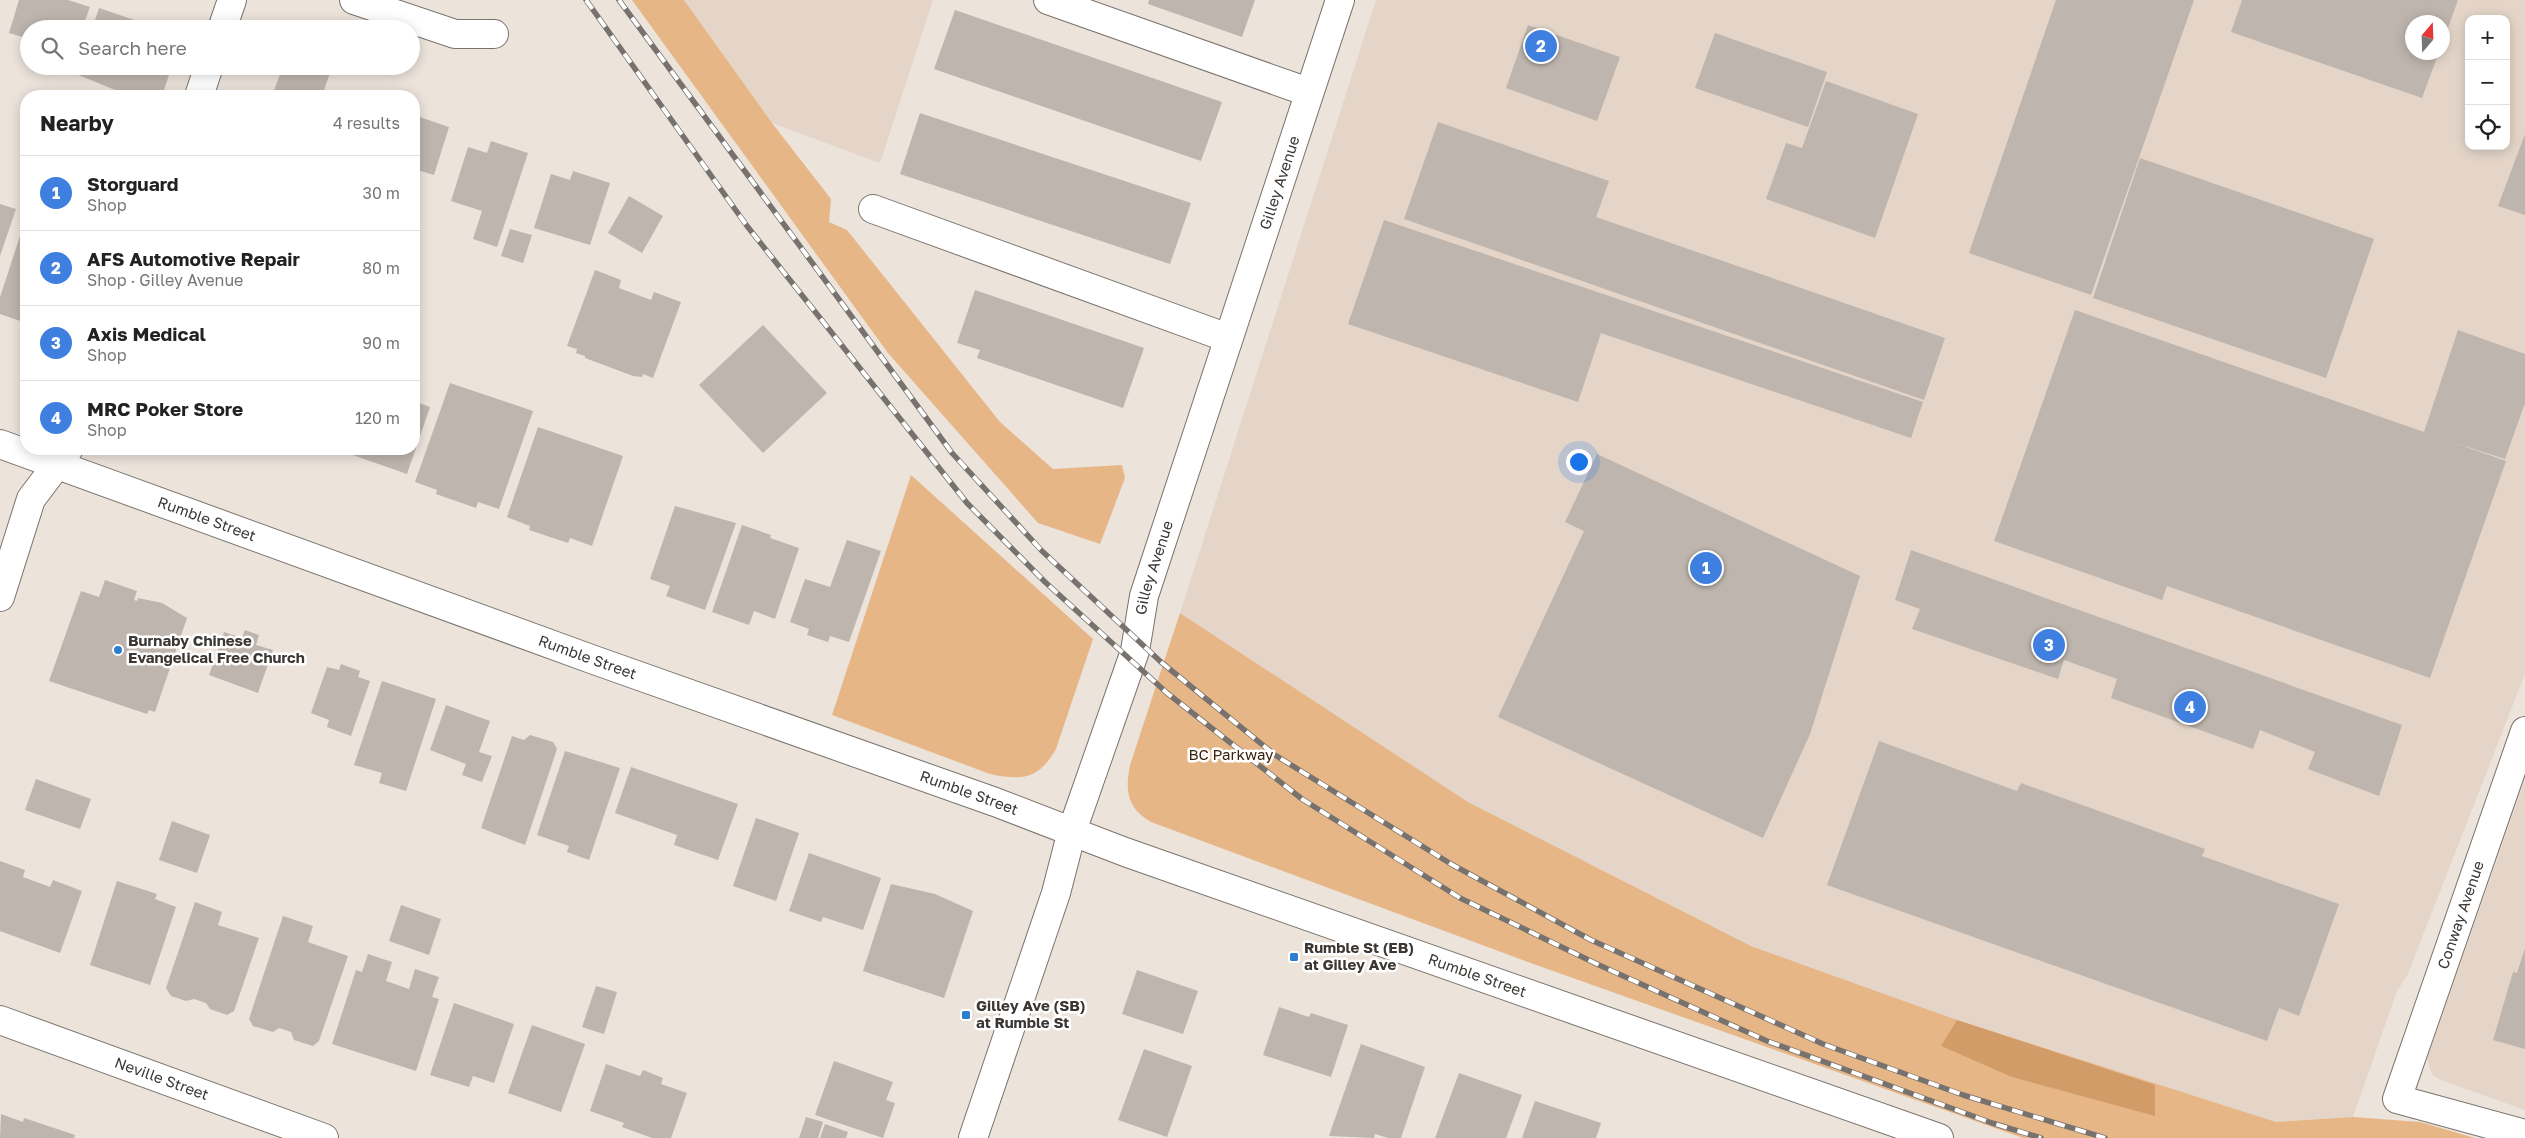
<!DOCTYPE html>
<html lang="en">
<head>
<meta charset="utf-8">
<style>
	body { margin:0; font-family:"Golos Text",sans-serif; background:#f2f2f2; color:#222 }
	.controls { position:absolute; right:15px; top:15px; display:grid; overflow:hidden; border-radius:10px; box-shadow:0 2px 12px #0003 }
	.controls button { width:45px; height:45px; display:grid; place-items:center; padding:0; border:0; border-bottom:1px solid #e0e0e0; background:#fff; color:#222; font:25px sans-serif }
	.compass { position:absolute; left:2405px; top:15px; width:45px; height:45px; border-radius:50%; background:#fff; box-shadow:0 2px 12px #0003; rotate:19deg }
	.you { position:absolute; left:1578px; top:461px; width:18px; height:18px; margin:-12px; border:4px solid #fff; border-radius:50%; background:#1a73e8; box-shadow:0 0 0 8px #1a73e833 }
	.badge { display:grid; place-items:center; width:32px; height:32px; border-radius:50%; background:#db2777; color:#fff; font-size:16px; font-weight:700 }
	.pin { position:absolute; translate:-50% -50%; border:2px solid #fff; box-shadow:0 1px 5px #0006 }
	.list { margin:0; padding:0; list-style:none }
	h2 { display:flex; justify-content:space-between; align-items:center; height:65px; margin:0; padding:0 20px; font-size:21px }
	h2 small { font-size:16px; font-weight:400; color:#767676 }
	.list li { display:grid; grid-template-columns:32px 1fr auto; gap:15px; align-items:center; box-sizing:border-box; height:75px; padding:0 20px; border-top:1px solid #e0e0e0 }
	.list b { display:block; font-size:19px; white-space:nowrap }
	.list p { margin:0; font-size:16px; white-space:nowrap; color:#767676 }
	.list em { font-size:16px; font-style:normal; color:#767676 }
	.icon { flex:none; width:28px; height:28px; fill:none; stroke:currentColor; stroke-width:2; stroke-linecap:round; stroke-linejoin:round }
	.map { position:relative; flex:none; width:2525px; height:1138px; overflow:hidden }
	.search { position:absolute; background:#fff; box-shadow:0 2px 12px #0003; left:20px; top:20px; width:400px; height:55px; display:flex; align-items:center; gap:12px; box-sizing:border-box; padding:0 18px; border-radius:28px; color:#767676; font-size:19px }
	.panel { position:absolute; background:#fff; box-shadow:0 2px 12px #0003; left:20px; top:90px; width:400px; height:365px; border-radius:20px }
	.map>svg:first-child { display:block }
	.built { fill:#e4d5c8; fill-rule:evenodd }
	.green { fill:#e7b687 }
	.forest { fill:#d29c69 }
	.building { fill:#beb5ae }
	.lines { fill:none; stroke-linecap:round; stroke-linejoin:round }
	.minor-casing { stroke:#7a736c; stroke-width:30 }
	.minor { stroke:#fff; stroke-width:28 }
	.rail-casing { stroke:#77726d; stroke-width:5.5 }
	.rail { stroke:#fff; stroke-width:4; stroke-dasharray:11; stroke-linecap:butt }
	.poi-dot { fill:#2e7ece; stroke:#fff; stroke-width:2 }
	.labels { text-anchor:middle; stroke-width:5; stroke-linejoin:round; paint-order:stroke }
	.street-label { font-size:15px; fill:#3a3734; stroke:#fff }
	.poi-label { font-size:15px; font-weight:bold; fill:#3a3734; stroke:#fff; text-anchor:start }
	.park-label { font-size:15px; fill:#3a240d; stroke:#fff }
</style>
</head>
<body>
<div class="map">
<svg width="2525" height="1138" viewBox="0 0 2525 1138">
	<rect width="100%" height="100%" fill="#ece3db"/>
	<g class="built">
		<path d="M684,0H933L880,163L772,123Z"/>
		<path d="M1376,0H2525V674L2407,976L2397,991L2353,1117L2276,1122L1957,1020L1751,946L1468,802L1180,613ZM2469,19H2506V146H2469ZM2412,22H2442V52H2412Z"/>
		<path d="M2525,780V1110L2438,1079L2432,1074L2427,1059Z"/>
	</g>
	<g class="green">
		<path d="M632,0H684L772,123L831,199L829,222L847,230L1000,422L1053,469L1122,465L1125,478L1100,544L1038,523L888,353Z"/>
		<path d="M911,475L1093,639L1056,749C1039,779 1022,781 990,774L832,715Z"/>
		<path d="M1180,613L1468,802L1751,946L1957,1020L2276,1122L2353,1117L2420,1122L2475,1138H2023L1539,966L1151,822C1127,808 1125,791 1130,765Z"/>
	</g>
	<path class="forest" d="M1957,1020L2155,1085V1116L2012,1077L1941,1046Z"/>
	<g class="building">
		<path d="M19,0H68L90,7L82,29H29V39L9,33Z"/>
		<path d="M1149,0H1255L1242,37L1148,4Z"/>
		<path d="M2056,0H2194L2091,295L1969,253Z"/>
		<path d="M2242,0H2458L2443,42L2442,22H2412V52H2439L2422,98L2231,32Z"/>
		<path d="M99,8L158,28V29H92Z"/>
		<path d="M955,10L1222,102L1201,161L934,69Z"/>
		<path d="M1528,25L1620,57L1597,121L1506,88Z"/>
		<path d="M1715,33L1827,72L1808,127L1695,88Z"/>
		<path d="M79,66H172L162,96H118L120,92L76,74Z"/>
		<path d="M283,66H331L332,67L322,96H272Z"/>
		<path d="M1826,81L1918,114L1875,238L1766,199L1786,143L1802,148Z"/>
		<path d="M920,113L1191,203L1170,264L900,174Z"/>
		<path d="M414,115L449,127L434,175L414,169Z"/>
		<path d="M1438,122L1609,181L1596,217L1945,338L1924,400L1404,219Z"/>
		<path d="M2525,134V215L2498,206Z"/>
		<path d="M491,141L528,153L497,247L473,239L482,211L451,201L468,147L487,153Z"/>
		<path d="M2140,158L2374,239L2326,378L2093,298Z"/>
		<path d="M573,171L610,183L590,245L534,228L551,174L570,180Z"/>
		<path d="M629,196L663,216L642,253L608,233Z"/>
		<path d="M0,204L16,209L0,256Z"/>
		<path d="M1384,220L1923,402L1911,438L1601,333L1578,402L1348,324Z"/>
		<path d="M510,229L532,235L523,263L501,256Z"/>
		<path d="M21,233L26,235V323L0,314V297Z"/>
		<path d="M595,270L621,280L619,288L651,300L654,292L681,302L653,378L643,374L642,377L633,376L585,358V356L576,353L577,349L567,346Z"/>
		<path d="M975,290L1144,348L1123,408L977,358L980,350L957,343Z"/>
		<path d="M2075,310L2424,432L2458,330L2525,354V403L2505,459L2452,442L2506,461L2430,678L2167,586L2162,600L1994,541Z"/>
		<path d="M763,325L827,393L763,453L699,385Z"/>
		<path d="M450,383L533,411L499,509L478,502L476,508L436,494L437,490L415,482Z"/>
		<path d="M414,401L430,407L407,474L341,451V449H414Z"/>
		<path d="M538,427L623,456L592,546L570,538L568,543L529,530L530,526L507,517Z"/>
		<path d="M1597,454L1860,576L1810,734L1763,838L1498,717L1584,531L1565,522Z"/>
		<path d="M675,506L736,523L705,610L666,596L670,586L650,579Z"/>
		<path d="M742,525L771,535L770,538L799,548L775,619L754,611L749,625L712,612Z"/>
		<path d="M847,540L881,551L849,642L830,636L828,642L807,635L809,629L790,622L805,579L830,587Z"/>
		<path d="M1911,550L2402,725L2379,796L2308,769L2315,752L2260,730L2253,749L2111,698L2117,679L2064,660L2058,679L1912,629L1920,609L1895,600Z"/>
		<path d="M105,580L137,591L134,600L137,601L138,598L162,603L187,618L155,712L149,710L147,714L49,681L81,591L99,597Z"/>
		<path d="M245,630L259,635L256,645L273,650L258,693L209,675L224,632L242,638Z"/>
		<path d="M341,664L360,671L358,677L370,681L351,736L327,727L329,720L311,713L327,667L339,670Z"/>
		<path d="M382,681L436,699L406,791L379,783L382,773L354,765Z"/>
		<path d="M446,705L490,721L479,752L492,756L482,782L462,775L466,764L430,750Z"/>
		<path d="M530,735L553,742L557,749L525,845L481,828L512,736L524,740Z"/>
		<path d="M1879,741L2017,791L2021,783L2205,849L2202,856L2339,904L2299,1016L2279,1008L2267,1041L1827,885Z"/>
		<path d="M565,751L620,768L589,860L567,852L569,846L537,835Z"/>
		<path d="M631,767L738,804L718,860L674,845L677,835L615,813Z"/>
		<path d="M36,779L91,799L80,829L25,810Z"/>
		<path d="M756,818L799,833L776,901L733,886Z"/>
		<path d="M172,821L210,835L197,873L159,860Z"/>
		<path d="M809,853L881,878L863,930L823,917L821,922L789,911Z"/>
		<path d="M0,861L25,870L23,877L50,887L53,880L82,891L60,953L0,931Z"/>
		<path d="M117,881L157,894L155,899L176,907L150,985L90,965Z"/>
		<path d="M891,884L935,894L973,911L944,998L863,971Z"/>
		<path d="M195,902L222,912L218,925L259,938L234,1011L227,1015L210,1009L206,1003L194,999L186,1001L171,996L166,988Z"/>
		<path d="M401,905L441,919L429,955L389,941Z"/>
		<path d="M283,916L313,926L308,942L348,956L319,1041L313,1046L294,1040L291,1032L279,1028L273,1032L253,1026L249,1019Z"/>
		<path d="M2525,948V1049L2493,1040L2513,972L2517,973Z"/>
		<path d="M368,954L392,962L386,981L409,989L415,969L439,977L432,997L439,999L416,1071L332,1044L356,970L362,972Z"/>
		<path d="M1137,970L1198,991L1183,1034L1122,1014Z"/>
		<path d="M596,986L617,992L604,1034L582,1027Z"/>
		<path d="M454,1003L514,1024L494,1083L473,1076L469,1087L430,1075Z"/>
		<path d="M1279,1007L1309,1017L1311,1013L1348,1025L1331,1077L1263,1055Z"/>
		<path d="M532,1025L585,1044L561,1112L508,1093Z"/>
		<path d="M1361,1044L1425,1067L1401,1138H1388L1375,1134L1374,1138L1329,1136Z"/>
		<path d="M1144,1049L1192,1066L1167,1137L1118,1120Z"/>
		<path d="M834,1061L893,1082L886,1100L895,1103L883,1138L815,1115Z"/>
		<path d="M606,1064L640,1076L643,1070L663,1078L661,1084L687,1093L671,1138H652L622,1127L624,1123L590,1111Z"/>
		<path d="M1459,1073L1522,1095L1506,1138H1435Z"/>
		<path d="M1535,1101L1601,1123L1596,1138H1522Z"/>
		<path d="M1,1114L23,1122L24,1118L75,1135L74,1138H0Z"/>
		<path d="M806,1117L823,1122L818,1138H799Z"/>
		<path d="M825,1124L848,1132L846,1138H820Z"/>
	</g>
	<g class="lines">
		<defs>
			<g id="minor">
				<path d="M354,0L455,34H494"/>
				<path d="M1048,0L1308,92"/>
				<path d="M222,29L232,0"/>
				<path d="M199,96L209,66"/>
				<path d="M873,209L1228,338"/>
				<path id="s1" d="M0,444L594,660L995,802L1125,852L1939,1138"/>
				<path d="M0,597L31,499L68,450"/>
				<path d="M2525,731L2397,1099L2525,1134"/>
				<path id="s2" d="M0,1020L324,1138"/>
				<path id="s3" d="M973,1138L1056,893L1072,831L1135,651L1144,596L1340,0"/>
			</g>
		</defs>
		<use href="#minor" class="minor-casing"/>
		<use href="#minor" class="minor"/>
		<defs>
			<g id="rail">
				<path d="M586,0L747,226L967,503L1045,582L1167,693L1302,799L1460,898L1599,965L1767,1041L1992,1123L2041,1138"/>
				<path d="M619,0L952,453L1042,551L1161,662L1275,755L1451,864L1591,940L1823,1044L1963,1095L2105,1138"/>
			</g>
		</defs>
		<use href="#rail" class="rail-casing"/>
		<use href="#rail" class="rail"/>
	</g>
	<g class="poi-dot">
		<circle cx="118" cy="650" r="5"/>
		<rect x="1289" y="952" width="10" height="10" rx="2.5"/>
		<rect x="961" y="1010" width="10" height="10" rx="2.5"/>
	</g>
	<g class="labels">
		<g class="street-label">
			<text dy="5" stroke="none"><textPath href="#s3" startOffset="1004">Gilley Avenue</textPath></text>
			<text dy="5" stroke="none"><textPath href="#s1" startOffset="220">Rumble Street</textPath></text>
			<text dy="5" stroke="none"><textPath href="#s3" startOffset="599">Gilley Avenue</textPath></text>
			<text dy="5" stroke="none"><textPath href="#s1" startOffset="625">Rumble Street</textPath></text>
			<text dy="5" stroke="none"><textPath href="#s1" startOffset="1030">Rumble Street</textPath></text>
			<text transform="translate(2461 915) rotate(-71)" y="5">Conway Avenue</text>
			<text dy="5" stroke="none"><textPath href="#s1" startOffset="1570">Rumble Street</textPath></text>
			<text dy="5" stroke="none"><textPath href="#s2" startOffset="172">Neville Street</textPath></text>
		</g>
		<g class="poi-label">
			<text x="128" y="646">Burnaby Chinese<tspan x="128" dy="17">Evangelical Free Church</tspan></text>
			<text x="1304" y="953">Rumble St (EB)<tspan x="1304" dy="17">at Gilley Ave</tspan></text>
			<text x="976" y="1011">Gilley Ave (SB)<tspan x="976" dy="17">at Rumble St</tspan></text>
		</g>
		<g class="park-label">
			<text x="1231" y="760">BC Parkway</text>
		</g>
	</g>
</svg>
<div class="controls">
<button>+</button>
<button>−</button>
<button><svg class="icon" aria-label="locate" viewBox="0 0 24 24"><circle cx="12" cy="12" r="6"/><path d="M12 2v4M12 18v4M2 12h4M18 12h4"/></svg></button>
</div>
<svg class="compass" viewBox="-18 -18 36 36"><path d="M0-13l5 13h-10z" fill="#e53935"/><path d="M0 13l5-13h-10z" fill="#767676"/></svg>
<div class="you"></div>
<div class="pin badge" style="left:1706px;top:568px;background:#3f7fe0">1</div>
<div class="pin badge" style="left:1541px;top:46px;background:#3f7fe0">2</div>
<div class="pin badge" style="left:2049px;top:645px;background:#3f7fe0">3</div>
<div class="pin badge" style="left:2190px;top:707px;background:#3f7fe0">4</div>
<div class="search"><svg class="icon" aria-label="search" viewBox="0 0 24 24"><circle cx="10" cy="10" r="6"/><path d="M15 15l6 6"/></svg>Search here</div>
<section class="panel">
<h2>Nearby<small>4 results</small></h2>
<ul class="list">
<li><span class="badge" style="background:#3f7fe0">1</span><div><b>Storguard</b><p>Shop</p></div><em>30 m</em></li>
<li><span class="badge" style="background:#3f7fe0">2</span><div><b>AFS Automotive Repair</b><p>Shop · Gilley Avenue</p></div><em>80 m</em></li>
<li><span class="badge" style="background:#3f7fe0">3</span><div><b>Axis Medical</b><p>Shop</p></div><em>90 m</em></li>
<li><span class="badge" style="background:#3f7fe0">4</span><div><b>MRC Poker Store</b><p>Shop</p></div><em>120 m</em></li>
</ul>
</section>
</div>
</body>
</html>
